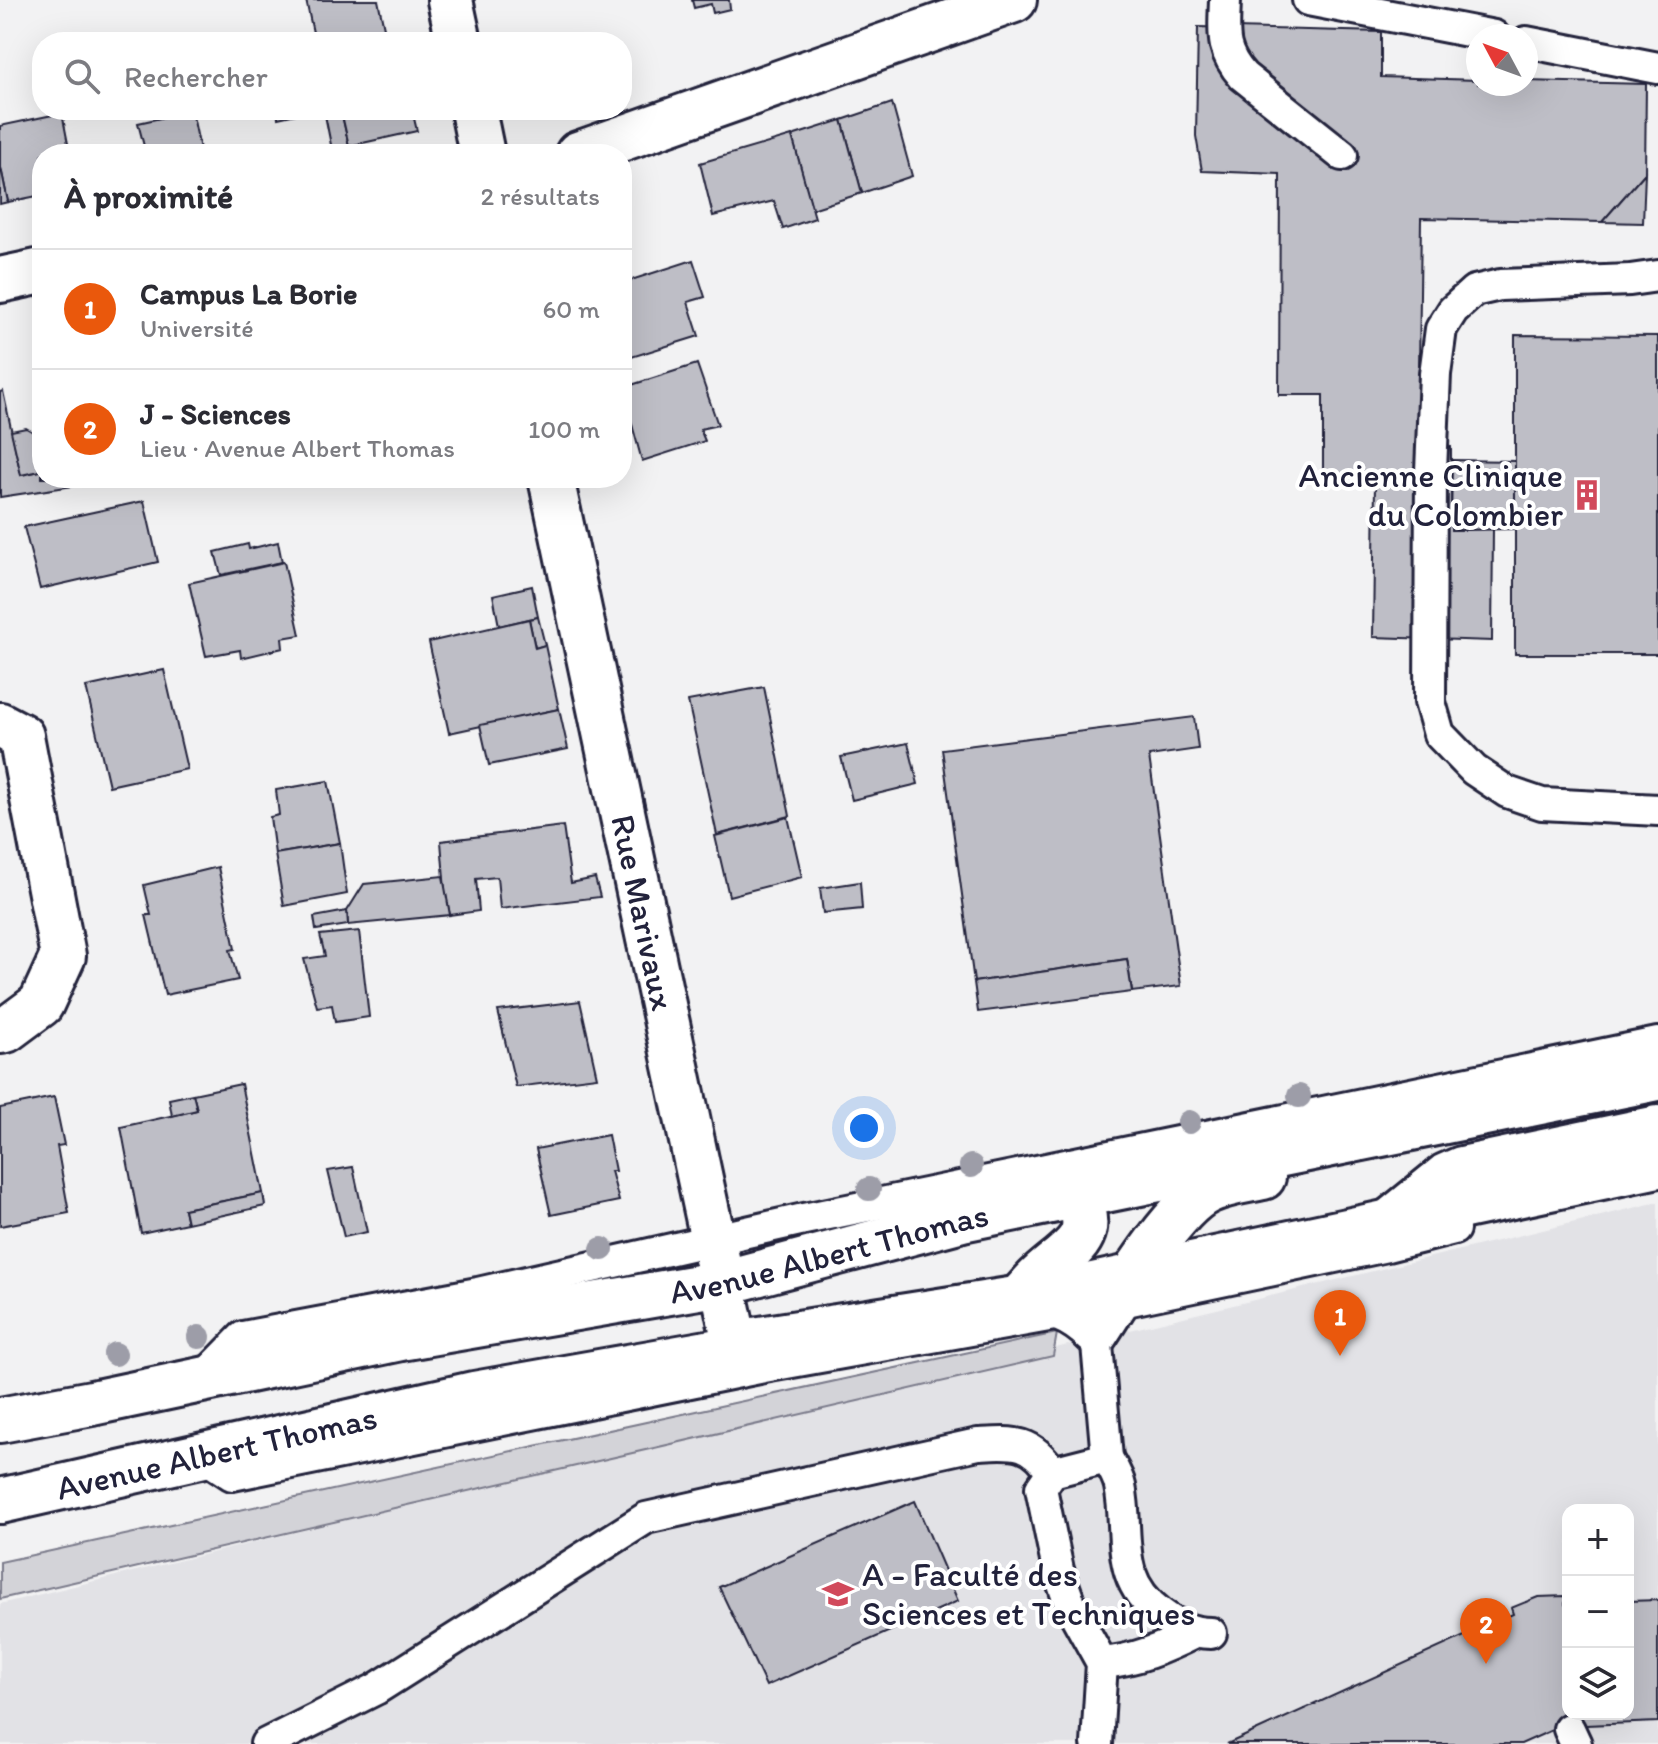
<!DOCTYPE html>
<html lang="fr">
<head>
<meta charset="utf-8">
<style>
	body { margin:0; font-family:Itim,sans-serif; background:#f2f2f3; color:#2b2b33 }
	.controls { position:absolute; right:24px; bottom:24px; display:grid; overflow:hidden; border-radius:16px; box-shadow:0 8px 32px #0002 }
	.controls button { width:72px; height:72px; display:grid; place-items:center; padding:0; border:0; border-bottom:2px solid #e1e1e2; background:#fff; color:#2b2b33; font:40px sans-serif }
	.compass { position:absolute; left:1466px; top:24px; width:72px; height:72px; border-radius:50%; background:#fff; box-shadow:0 8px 32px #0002; rotate:311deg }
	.you { position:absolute; left:864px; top:1128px; width:28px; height:28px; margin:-20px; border:6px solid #fff; border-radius:50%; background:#1a73e8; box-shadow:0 0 0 12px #1a73e833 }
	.badge { display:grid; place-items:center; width:52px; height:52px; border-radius:50%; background:#ea580c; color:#fff; font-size:26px; font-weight:700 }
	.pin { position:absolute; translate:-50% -66px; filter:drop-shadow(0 2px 4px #0008) }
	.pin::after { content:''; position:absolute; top:42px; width:28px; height:24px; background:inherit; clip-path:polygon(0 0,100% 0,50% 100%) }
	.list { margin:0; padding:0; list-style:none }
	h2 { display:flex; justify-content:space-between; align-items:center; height:104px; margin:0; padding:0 32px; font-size:34px }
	h2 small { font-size:26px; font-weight:400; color:#7c7c81 }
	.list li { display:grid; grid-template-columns:52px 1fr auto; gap:24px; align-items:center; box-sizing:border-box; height:120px; padding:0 32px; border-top:2px solid #e1e1e2 }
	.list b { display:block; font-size:30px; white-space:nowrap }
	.list p { margin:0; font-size:26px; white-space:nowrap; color:#7c7c81 }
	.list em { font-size:26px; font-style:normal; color:#7c7c81 }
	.icon { flex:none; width:44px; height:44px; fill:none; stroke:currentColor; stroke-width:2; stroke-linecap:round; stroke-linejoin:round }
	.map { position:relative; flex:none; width:1658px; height:1744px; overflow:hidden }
	.search { position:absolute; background:#fff; box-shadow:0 8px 32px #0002; left:32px; top:32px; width:600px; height:88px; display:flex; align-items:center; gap:20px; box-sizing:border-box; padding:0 28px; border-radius:32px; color:#7c7c81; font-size:30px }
	.panel { position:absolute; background:#fff; box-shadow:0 8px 32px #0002; left:32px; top:144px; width:600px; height:344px; border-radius:32px }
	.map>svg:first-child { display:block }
	.built { fill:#e2e2e6; fill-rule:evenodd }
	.green { fill:#d3d3d8; stroke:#7a7a8a; stroke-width:2 }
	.building { fill:#bebec6; stroke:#22223b; stroke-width:2 }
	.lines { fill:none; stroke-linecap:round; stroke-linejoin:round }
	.service-casing { stroke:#22223b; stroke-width:36 }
	.minor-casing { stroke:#22223b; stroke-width:50 }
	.tertiary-casing { stroke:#22223b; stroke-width:50 }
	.service { stroke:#fff; stroke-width:30 }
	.minor { stroke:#fff; stroke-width:44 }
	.tertiary { stroke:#fff; stroke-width:44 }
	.tree { fill:#9d9da8 }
	.labels { text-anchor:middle; stroke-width:8; stroke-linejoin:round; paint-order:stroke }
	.poi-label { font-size:34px; fill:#22223b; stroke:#fff; text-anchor:end }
	.street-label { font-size:34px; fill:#22223b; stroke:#fff }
</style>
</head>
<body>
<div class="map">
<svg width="1658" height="1744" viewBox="0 0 1658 1744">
	<rect width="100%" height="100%" fill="#f2f2f3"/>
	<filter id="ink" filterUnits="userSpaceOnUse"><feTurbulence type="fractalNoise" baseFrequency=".0125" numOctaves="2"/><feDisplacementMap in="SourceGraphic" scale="16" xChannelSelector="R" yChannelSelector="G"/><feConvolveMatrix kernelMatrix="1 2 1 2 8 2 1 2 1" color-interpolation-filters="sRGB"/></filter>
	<g filter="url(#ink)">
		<path class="built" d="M1658,1202V1744H0V1604ZM1568,1510H1628V1714H1568Z"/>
		<path class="green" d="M1057,1333L1053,1356L0,1599V1562Z"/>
		<g class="building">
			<path d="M306,0H378L387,42H315Z"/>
			<path d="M692,0H729L730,9L713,13L711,4L694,8Z"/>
			<path d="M1198,27L1381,32V77L1478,80V84H1526V81L1646,84L1645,173L1602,222L1421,218L1418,447H1451V530L1493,529L1492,641L1373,637L1375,483L1323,481V395H1279L1280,174L1202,171L1196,136Z"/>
			<path d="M892,103L912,176L862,193L842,120Z"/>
			<path d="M277,110H314L278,118Z"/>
			<path d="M324,110H344L345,115H342L349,146L332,150Z"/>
			<path d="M344,110H412L417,131L349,146L342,115H345Z"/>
			<path d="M192,111L201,154H146L138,123Z"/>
			<path d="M62,113L70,154H42V195L8,202L0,163V126Z"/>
			<path d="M842,120L862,193L812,209L792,136Z"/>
			<path d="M792,136L815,218L783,229L774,201L713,216L700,163Z"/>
			<path d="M0,163L8,202L0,204Z"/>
			<path d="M1645,173L1643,223L1602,222Z"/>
			<path d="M622,255L631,280L622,283Z"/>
			<path d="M693,260L705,297L688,302L699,336L622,360V283Z"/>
			<path d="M1515,335L1658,336V654H1515Z"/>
			<path d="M697,364L718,425L700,429L705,441L642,461L622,388Z"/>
			<path d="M3,391L21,475L40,471L35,444L42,443V478H79L80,485L0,497V392Z"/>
			<path d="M26,428L33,432L40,471L21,475L11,431Z"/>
			<path d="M1452,460L1515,461V529L1451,530Z"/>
			<path d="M144,501L158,562L40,589L24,527Z"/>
			<path d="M278,542L282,562L221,575L215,552L248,544L249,549Z"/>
			<path d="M284,562L300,635L282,638L283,648L241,658L240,650L206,656L189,583Z"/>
			<path d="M532,586L538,617L499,626L493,595Z"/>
			<path d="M538,617L545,645L535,648L529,619Z"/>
			<path d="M529,619L535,648L545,645L559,709L449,733L429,642Z"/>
			<path d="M164,670L187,769L109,786L86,687Z"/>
			<path d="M764,687L790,816L717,835L688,701Z"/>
			<path d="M559,709L568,749L489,765L480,725Z"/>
			<path d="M1194,717L1198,749L1149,756L1181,986L1132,992L1127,959L974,982L942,749Z"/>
			<path d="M908,743L918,784L852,800L841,757Z"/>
			<path d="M328,781L340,843L275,854L270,817L279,815L276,790Z"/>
			<path d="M788,817L802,877L729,896L715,836Z"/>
			<path d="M563,826L571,883L595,878L600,897L500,909L497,877L476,879L479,911L450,915L445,891L441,841Z"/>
			<path d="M340,843L347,894L284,906L275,854Z"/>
			<path d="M218,867L235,949L230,950L238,980L165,995L146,915H151L144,885Z"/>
			<path d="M443,876L450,915L348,925L347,911L364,884Z"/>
			<path d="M860,882L862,909L823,913L820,888Z"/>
			<path d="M347,911L348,925L316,930L314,917Z"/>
			<path d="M359,931L369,1017L335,1022L332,1005L317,1007L304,959L325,956L320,935Z"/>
			<path d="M1127,959L1132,992L978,1012L974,982Z"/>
			<path d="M580,1001L597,1077L516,1087L498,1011Z"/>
			<path d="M241,1084L263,1193L184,1209L187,1223L141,1233L121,1127L197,1110L193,1094Z"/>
			<path d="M193,1094L197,1110L172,1116L169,1099Z"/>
			<path d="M54,1097L64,1145L57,1146L69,1213L0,1226V1108Z"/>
			<path d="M608,1135L615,1171H611L619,1201L551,1215L536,1149Z"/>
			<path d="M353,1167L367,1232L344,1237L328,1171Z"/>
			<path d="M263,1193L265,1206L187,1223L184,1209Z"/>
			<path d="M915,1501L958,1601L766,1686L719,1587Z"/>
			<path d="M1565,1596V1604L1568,1603V1714H1628V1601L1658,1600V1722L1561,1726L1521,1744H1227L1513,1614L1511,1608L1538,1597Z"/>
		</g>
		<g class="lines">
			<defs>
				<g id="service">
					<path d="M1225,0C1224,33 1220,50 1243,76L1342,155"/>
					<path d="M1308,0L1494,36"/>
					<path d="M1526,42L1658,68"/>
					<path d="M1658,276L1630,280L1500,285L1474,291L1453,310L1441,329L1435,374L1431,471L1430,702L1439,734L1474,770L1507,792L1542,804L1658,810"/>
					<path d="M1107,1305L1387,1246L1454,1229"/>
					<path d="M1096,1333L1107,1458L1052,1472L1041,1488L1058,1570L1071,1607L1102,1663L1097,1744"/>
					<path d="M202,1379L243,1337L478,1293L804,1219L1658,1043"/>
					<path d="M203,1456L232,1475L764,1367L1060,1314"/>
					<path d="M1107,1458C1112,1467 1118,1476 1120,1486C1130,1535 1113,1577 1160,1613C1176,1625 1190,1633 1211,1633"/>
					<path d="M1102,1663C1136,1660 1164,1648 1194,1633"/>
					<path d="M1569,1729L1576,1744"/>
					<path d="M266,1744L376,1689L646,1518L978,1444C1013,1442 1031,1439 1052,1472"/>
				</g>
				<g id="minor">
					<path d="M450,0L459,42"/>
					<path d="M473,110L482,154"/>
					<path d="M578,154L1014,0"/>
					<path d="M0,280L42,271"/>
					<path id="s1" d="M551,478L736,1348"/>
					<path d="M0,725L21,736L63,956L41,1004L6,1030L0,1031"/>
					<path d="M1388,1223L1446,1176L1462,1169L1658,1128"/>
					<path d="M1018,1299C1051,1305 1071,1308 1096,1333C1119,1298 1173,1207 1208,1191C1225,1183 1244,1181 1263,1177"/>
					<path d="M1018,1299C1026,1292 1032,1283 1040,1276C1068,1250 1101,1238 1075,1196"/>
				</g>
				<g id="tertiary">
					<path id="s2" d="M0,1420L92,1403L406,1337L722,1283L962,1219L1658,1078"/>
					<path id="s3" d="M0,1501L474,1394L736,1348L747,1341L1060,1292L1658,1165"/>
				</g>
			</defs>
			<use href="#service" class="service-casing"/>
			<use href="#minor" class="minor-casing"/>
			<use href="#tertiary" class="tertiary-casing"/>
			<use href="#service" class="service"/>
			<use href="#minor" class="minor"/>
			<use href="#tertiary" class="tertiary"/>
		</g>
		<g class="tree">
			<circle cx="1299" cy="1096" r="12"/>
			<circle cx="1189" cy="1122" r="12"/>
			<circle cx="971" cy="1166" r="12"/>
			<circle cx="869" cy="1189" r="12"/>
			<circle cx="602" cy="1249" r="12"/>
			<circle cx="199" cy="1337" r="12"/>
			<circle cx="115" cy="1354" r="12"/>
		</g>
	</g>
	<defs>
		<symbol id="building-bare" viewBox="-9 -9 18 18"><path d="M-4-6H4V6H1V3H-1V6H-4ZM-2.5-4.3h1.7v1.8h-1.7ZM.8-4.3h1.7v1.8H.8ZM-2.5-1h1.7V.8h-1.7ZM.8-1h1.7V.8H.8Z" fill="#d1495b" stroke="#fff" stroke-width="2.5" paint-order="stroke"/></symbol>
		<symbol id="university-bare" viewBox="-9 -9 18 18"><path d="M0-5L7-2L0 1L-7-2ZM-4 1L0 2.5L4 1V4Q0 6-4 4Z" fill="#d1495b" stroke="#fff" stroke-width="2.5" paint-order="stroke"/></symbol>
	</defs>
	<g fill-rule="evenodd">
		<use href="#building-bare" x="1565" y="473" width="44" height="44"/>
		<use href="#university-bare" x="816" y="1572" width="44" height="44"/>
	</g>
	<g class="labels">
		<g class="poi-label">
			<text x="1563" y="487">Ancienne Clinique<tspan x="1563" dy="39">du Colombier</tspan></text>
			<text x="862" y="1586" text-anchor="start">A - Faculté des<tspan x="862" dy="39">Sciences et Techniques</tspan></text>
		</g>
		<g class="street-label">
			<text dy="12" stroke="none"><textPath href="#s1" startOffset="444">Rue Marivaux</textPath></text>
			<text dy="12" stroke="none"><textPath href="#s2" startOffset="846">Avenue Albert Thomas</textPath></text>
			<text dy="12" stroke="none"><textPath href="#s3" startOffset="222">Avenue Albert Thomas</textPath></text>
		</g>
	</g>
</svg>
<div class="controls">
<button>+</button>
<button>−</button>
<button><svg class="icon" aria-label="layers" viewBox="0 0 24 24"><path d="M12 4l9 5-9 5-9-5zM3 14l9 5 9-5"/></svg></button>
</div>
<svg class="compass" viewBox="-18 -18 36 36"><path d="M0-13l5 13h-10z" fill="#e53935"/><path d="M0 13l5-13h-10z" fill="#7c7c81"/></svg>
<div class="you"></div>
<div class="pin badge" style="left:1340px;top:1356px">1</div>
<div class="pin badge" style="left:1486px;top:1664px">2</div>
<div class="search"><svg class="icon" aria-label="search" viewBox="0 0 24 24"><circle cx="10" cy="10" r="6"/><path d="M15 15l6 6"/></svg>Rechercher</div>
<section class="panel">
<h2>À proximité<small>2 résultats</small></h2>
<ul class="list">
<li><span class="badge">1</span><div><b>Campus La Borie</b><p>Université</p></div><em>60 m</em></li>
<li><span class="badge">2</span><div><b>J - Sciences</b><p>Lieu · Avenue Albert Thomas</p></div><em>100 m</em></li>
</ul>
</section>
</div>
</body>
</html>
